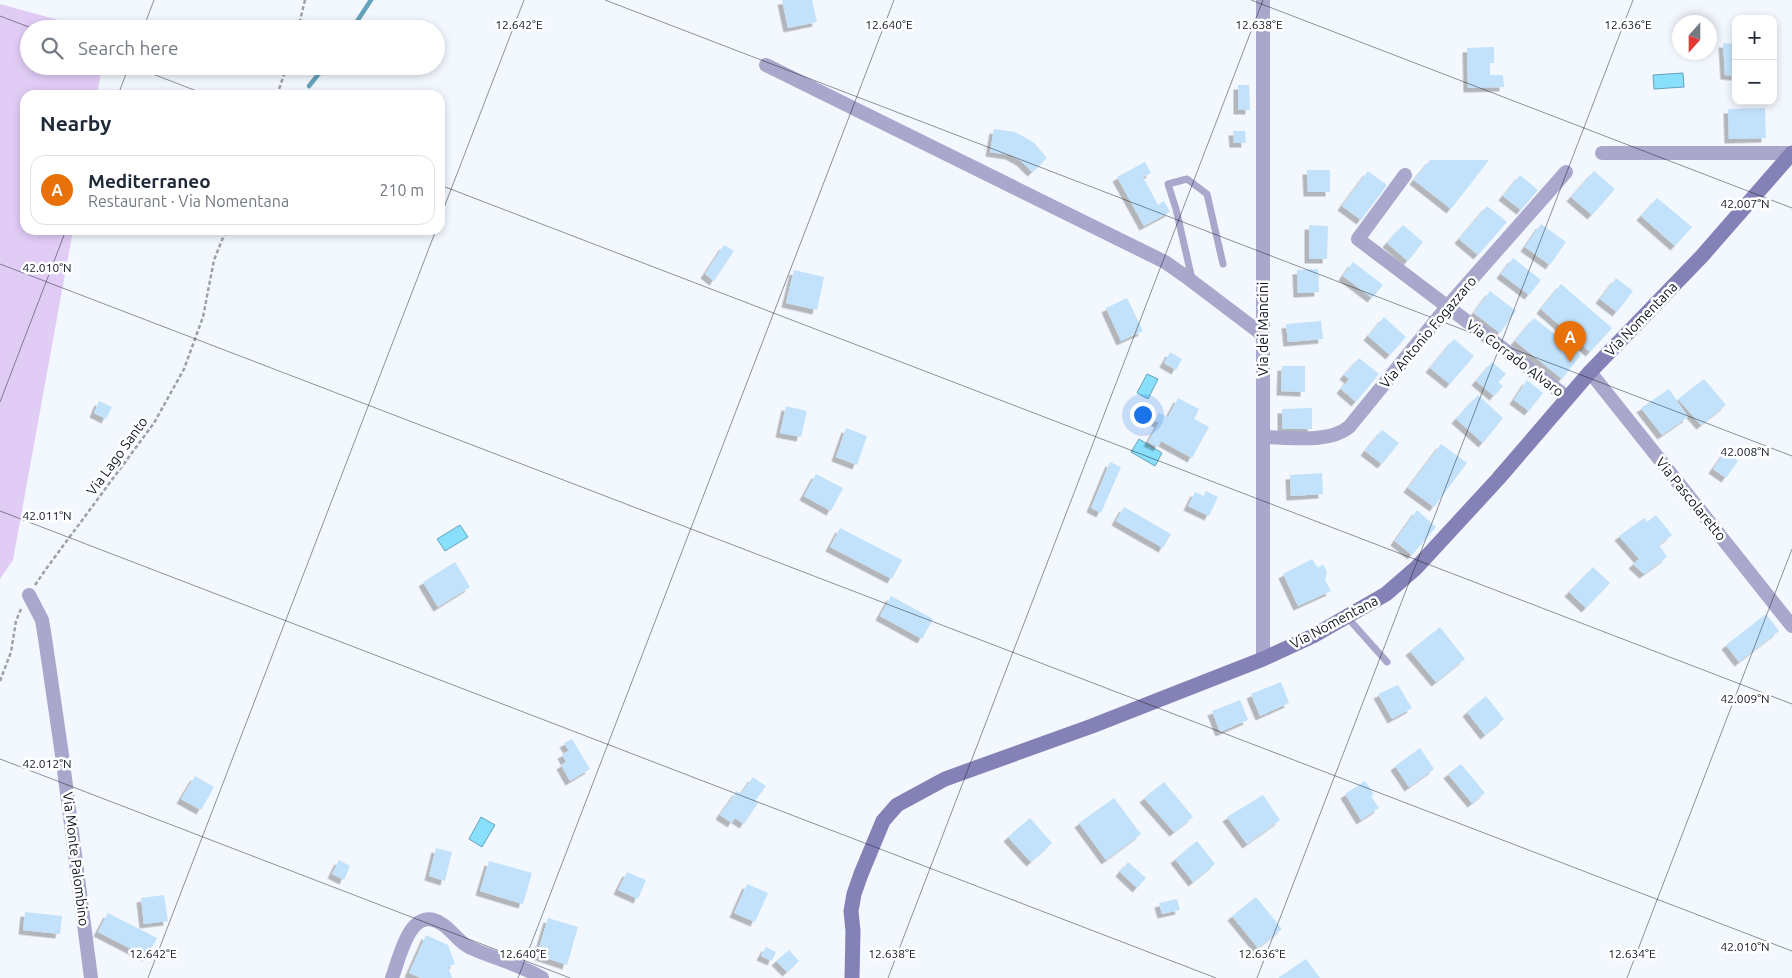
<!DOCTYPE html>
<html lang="en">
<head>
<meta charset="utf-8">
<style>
	body { margin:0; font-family:Ubuntu,sans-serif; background:#f2f2f3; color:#1f2937 }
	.controls { position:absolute; right:15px; top:15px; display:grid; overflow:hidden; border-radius:10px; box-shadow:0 2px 8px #0003 }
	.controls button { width:45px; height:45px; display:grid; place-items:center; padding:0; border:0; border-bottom:1px solid #e0e1e3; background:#fff; color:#1f2937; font:25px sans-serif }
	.compass { position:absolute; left:1672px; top:15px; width:45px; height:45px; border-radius:50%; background:#fff; box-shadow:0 2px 8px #0003; rotate:201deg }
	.you { position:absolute; left:1142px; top:414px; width:18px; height:18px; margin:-12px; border:4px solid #fff; border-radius:50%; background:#1a73e8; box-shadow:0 0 0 8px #1a73e833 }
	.badge { display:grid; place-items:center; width:32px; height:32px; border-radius:50%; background:#217649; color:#fff; font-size:16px; font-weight:700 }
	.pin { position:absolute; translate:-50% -41px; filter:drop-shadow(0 1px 2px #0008) }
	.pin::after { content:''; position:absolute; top:26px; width:18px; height:15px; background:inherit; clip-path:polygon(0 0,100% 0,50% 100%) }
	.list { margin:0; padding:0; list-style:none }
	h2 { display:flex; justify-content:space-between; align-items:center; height:65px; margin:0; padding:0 20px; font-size:21px }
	h2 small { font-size:16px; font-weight:400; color:#747a83 }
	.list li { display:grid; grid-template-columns:32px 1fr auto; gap:15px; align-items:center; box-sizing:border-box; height:70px; margin:0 10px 10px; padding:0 10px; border:1px solid #e0e1e3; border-radius:15px }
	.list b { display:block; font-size:19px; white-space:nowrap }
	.list p { margin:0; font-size:16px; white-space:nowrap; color:#747a83 }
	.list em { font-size:16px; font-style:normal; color:#747a83 }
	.icon { flex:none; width:28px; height:28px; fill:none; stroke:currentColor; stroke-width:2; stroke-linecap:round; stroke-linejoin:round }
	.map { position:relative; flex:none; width:1792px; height:978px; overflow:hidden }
	.search { position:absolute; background:#fff; box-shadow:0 2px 8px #0003; left:20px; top:20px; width:425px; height:55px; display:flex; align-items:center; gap:12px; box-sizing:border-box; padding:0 18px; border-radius:28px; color:#747a83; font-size:19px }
	.panel { position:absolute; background:#fff; box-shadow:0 2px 8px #0003; left:20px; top:90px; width:425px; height:145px; border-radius:15px }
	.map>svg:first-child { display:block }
	.green { fill:#e1ccf6 }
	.water { fill:#89e0fc; stroke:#65a3ba }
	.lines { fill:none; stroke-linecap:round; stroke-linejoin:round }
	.stream { stroke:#65a3ba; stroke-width:4.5 }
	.building { fill:#c2e2fb; filter:url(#shadow) }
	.path { stroke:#9ca0a9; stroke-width:2.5; stroke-dasharray:4 2.5; stroke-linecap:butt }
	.lane { stroke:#a9a8cc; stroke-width:7 }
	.street { stroke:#a9a8cc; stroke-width:14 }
	.secondary { stroke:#8481b6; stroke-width:15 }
	.ticks { fill:none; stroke:#101520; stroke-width:1; stroke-opacity:0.45 }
	.labels { text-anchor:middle; stroke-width:5; stroke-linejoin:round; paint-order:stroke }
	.street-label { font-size:14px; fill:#101520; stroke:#fff }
	.ticks-label { font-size:12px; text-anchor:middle; fill:#101520; stroke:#fff; stroke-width:5; stroke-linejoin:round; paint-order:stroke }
</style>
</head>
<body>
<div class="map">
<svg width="1792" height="978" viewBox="0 0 1792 978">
	<defs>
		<filter id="shadow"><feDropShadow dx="-4.5" dy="4.5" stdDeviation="0" flood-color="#0004"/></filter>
	</defs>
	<rect width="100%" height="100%" fill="#f3f7fe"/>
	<path class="green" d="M0,4L91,29H29V66H102L97,95H25V230H73L13,560L0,579Z"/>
	<g class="water">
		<path d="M1683,73L1684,87L1654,89L1653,75Z"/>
		<path d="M1147,374L1158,379L1148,399L1137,393Z"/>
		<path d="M1139,439L1162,453L1155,466L1131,452Z"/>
		<path d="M460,525L468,537L445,551L437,539Z"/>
		<path d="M481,817L495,825L482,847L469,839Z"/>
	</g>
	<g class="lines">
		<g class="stream">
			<path d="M352,29L371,0"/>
			<path d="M309,86L325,66"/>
		</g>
	</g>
	<g class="building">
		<path d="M782,0H812L817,22L788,28Z"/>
		<path d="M1723,43L1736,44V76L1725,75Z"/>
		<path d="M1494,47V63H1490V75H1503L1504,87L1468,88L1467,48Z"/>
		<path d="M1238,85H1249L1250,110H1238Z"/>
		<path d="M1765,108L1766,138L1729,139L1728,109Z"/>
		<path d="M994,129L1015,132L1033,142L1047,158L1032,172L1021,161L1010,155L990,152Z"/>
		<path d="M1233,131H1245L1246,143H1234Z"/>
		<path d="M1430,160H1489L1451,209L1414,180Z"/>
		<path d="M1145,162L1151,173L1143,177L1158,205L1164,201L1170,212L1144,226L1117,177Z"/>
		<path d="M1307,170H1330V192H1308Z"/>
		<path d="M1368,171L1387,185L1361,220L1342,206Z"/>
		<path d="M1594,171L1615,189L1592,215L1571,197Z"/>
		<path d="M1520,175L1538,190L1521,210L1503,196Z"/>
		<path d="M1657,198L1692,227L1675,246L1641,216Z"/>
		<path d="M1487,206L1507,222L1478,255L1459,239Z"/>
		<path d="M1541,224L1566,242L1550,265L1525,247Z"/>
		<path d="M1309,225L1328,226L1327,259H1309Z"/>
		<path d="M1403,225L1423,242L1408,261L1387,243Z"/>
		<path d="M724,245L734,251L714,281L705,274Z"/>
		<path d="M1513,258L1541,280L1529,295L1501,274Z"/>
		<path d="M1353,262L1383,285L1372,298L1343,276Z"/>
		<path d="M1318,269L1319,292L1298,293L1297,270Z"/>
		<path d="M794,270L824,277L817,310L786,303Z"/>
		<path d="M1616,278L1633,291L1617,312L1600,299Z"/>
		<path d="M1561,284L1612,328L1590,352L1541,309Z"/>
		<path d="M1490,291L1516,311L1500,333L1474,313Z"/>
		<path d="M1127,298L1143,331L1121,341L1106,308Z"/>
		<path d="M1384,317L1406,337L1390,355L1368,336Z"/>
		<path d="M1534,318L1581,355L1562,379L1515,341Z"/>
		<path d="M1321,321L1323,339L1288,342L1286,324Z"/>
		<path d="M1454,339L1474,356L1450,384L1430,368Z"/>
		<path d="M1170,352L1182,359L1176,370L1164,363Z"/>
		<path d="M1359,358L1379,374L1356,402L1341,389L1349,379L1344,375Z"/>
		<path d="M1492,362L1506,374L1498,382L1503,386L1494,396L1476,381Z"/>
		<path d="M1282,366H1305V392L1281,391Z"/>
		<path d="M1704,379L1726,405L1701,425L1678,399Z"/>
		<path d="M1527,380L1543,393L1529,411L1514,400Z"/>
		<path d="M1669,389L1688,417L1662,435L1641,408Z"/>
		<path d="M1478,395L1503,418L1483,443L1456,419Z"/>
		<path d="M1178,398L1199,409L1194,419L1209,427L1192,458L1161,441L1158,447L1148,442L1159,423L1155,421L1159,413L1168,417Z"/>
		<path d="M99,401L112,407L106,419L94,413Z"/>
		<path d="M786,406L807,411L801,437L780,433Z"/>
		<path d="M1312,408V429H1282V409Z"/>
		<path d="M846,428L867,436L857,465L836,457Z"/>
		<path d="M1382,430L1399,443L1382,464L1365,451Z"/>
		<path d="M1441,444L1467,463L1434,507L1408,488Z"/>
		<path d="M1725,452L1738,461L1726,478L1713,469Z"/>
		<path d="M1110,462L1121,467L1101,513L1091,508Z"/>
		<path d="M1322,473L1323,494L1291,496L1290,475Z"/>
		<path d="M816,474L843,488L831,511L804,496Z"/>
		<path d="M1206,491L1218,497L1209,516L1188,506L1195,492L1204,496Z"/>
		<path d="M1124,507L1171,534L1163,548L1116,521Z"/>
		<path d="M1417,510L1436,527L1412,555L1395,541Z"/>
		<path d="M1656,515L1672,535L1659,545L1667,557L1644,574L1633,564L1639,559L1619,536L1644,518L1647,522Z"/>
		<path d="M840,528L902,560L892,579L830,547Z"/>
		<path d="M1312,559L1318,568L1323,564L1327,572L1325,580L1331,591L1298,606L1283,574Z"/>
		<path d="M455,562L470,587L438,607L423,582Z"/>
		<path d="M1593,567L1610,583L1586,608L1569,592Z"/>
		<path d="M891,596L933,619L922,639L880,616Z"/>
		<path d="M1766,614L1779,631L1739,662L1726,645Z"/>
		<path d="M1440,627L1465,659L1436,682L1410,651Z"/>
		<path d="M1281,682L1289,703L1260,716L1251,694Z"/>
		<path d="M1398,685L1412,708L1392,719L1378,694Z"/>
		<path d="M1486,696L1504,719L1485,735L1467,712Z"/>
		<path d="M1240,700L1248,720L1220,732L1212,711Z"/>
		<path d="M572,739L590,769L570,781L561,765L566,762L562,754L569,751L564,743Z"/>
		<path d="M1420,748L1434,769L1409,787L1395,766Z"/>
		<path d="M1461,764L1485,793L1472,803L1448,774Z"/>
		<path d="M195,776L214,787L201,810L181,799Z"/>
		<path d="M753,777L766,786L755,801L758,803L744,824L735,818L732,823L720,815L737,791L741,794Z"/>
		<path d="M1365,781L1374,794L1371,796L1379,808L1361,820L1345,794Z"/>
		<path d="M1164,782L1193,817L1174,832L1144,798Z"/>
		<path d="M1263,795L1280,820L1247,844L1227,817Z"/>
		<path d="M1114,798L1141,834L1106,860L1079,823Z"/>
		<path d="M1030,818L1052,843L1031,862L1008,837Z"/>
		<path d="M1197,841L1215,864L1193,882L1175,859Z"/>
		<path d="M436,848L452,852L445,881L429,876Z"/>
		<path d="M339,860L350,866L344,880L332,874Z"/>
		<path d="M489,861L532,873L523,904L480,891Z"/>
		<path d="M1128,862L1146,878L1137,888L1120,872Z"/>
		<path d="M627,872L646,880L638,899L618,890Z"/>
		<path d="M747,884L768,893L755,922L734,913Z"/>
		<path d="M164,895L168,921L144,924L141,898Z"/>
		<path d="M1256,897L1282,929L1258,948L1232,916Z"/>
		<path d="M1177,899L1180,910L1162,914L1159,903Z"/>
		<path d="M25,912L62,916L60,934L23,930Z"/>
		<path d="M108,913L157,938L147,957L98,932Z"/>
		<path d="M548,918L578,927L567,965L537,955Z"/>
		<path d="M426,935L448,945L455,964L448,967L452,978H421L409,973Z"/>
		<path d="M766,947L776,952L772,961L761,956Z"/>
		<path d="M789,950L799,961L787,972L776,961Z"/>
		<path d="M1306,959L1320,978H1278Z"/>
	</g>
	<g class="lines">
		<g class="path">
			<path d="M298,29L305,0"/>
			<path d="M277,95L287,66"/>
			<path d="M35,585L46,569L154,423L184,369L203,317L214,260L226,230"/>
			<path d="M0,681L11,652L16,621L21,609"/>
		</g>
		<g class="lane">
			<path d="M1192,279L1176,209L1168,184L1187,179L1207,194L1223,264"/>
			<path d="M1347,617L1387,662"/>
		</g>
		<g class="street">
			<path d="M1263,0V659"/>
			<path d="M766,65L1165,262L1185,276L1263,335"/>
			<path d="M1602,153H1792"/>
			<path d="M1405,175L1358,239L1567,397"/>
			<path d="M1590,372L1792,626"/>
			<path d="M1263,437C1289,437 1328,444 1349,427L1447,307L1566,172"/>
			<path d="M29,595L42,620L45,638L62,755L91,978"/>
			<path d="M392,978C400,957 410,903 442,924C453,931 459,943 471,948C495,959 520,964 542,978"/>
		</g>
		<path class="secondary" d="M852,978L853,931L851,911L854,894L861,874L883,821L897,805L945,779L1092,726L1263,659L1313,636L1386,594L1416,568L1498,479L1590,372L1702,256L1792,153"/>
	</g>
	<path class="ticks" d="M605,0L1792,456M1251,0L1792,208M0,16L34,29M143,29L154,0M132,66L207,95M118,95L129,66M440,185L1792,704M440,218L524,0M0,264L1792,951M0,402L66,230M0,511L1216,978M0,759L570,978M148,978L436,230M518,978L894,0M888,978L1263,0M1257,978L1633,0M1627,978L1792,549"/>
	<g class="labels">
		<g class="street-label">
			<text transform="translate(1641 319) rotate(-46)" y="5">Via Nomentana</text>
			<text transform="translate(1263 329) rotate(-90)" y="5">Via dei Mancini</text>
			<text transform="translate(1428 332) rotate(-50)" y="5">Via Antonio Fogazzaro</text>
			<text transform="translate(1515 358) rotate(37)" y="5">Via Corrado Alvaro</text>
			<text transform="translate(117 456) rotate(-54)" y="5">Via Lago Santo</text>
			<text transform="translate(1691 499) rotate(51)" y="5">Via Pascolaretto</text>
			<text transform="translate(1334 622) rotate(-28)" y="5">Via Nomentana</text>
			<text transform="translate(76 859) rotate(83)" y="5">Via Monte Palombino</text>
		</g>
	</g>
	<g class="ticks-label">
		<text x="519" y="29">12.642°E</text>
		<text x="889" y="29">12.640°E</text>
		<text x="1259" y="29">12.638°E</text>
		<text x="1628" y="29">12.636°E</text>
		<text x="1745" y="208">42.007°N</text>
		<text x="47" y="272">42.010°N</text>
		<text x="1745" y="456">42.008°N</text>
		<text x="47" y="520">42.011°N</text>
		<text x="1745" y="703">42.009°N</text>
		<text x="47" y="768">42.012°N</text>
		<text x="1745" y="951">42.010°N</text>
		<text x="153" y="958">12.642°E</text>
		<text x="523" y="958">12.640°E</text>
		<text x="892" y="958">12.638°E</text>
		<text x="1262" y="958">12.636°E</text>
		<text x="1632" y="958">12.634°E</text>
	</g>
</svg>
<div class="controls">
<button>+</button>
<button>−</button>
</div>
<svg class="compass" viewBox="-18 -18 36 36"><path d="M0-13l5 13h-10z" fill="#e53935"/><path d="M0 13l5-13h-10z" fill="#747a83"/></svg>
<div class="you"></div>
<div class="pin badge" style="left:1570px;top:362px;background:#e8710a">A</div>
<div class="search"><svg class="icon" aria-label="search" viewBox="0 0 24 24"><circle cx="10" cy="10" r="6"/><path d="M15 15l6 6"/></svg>Search here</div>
<section class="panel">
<h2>Nearby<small></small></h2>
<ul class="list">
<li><span class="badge" style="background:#e8710a">A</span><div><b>Mediterraneo</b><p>Restaurant · Via Nomentana</p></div><em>210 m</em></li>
</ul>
</section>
</div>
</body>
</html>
